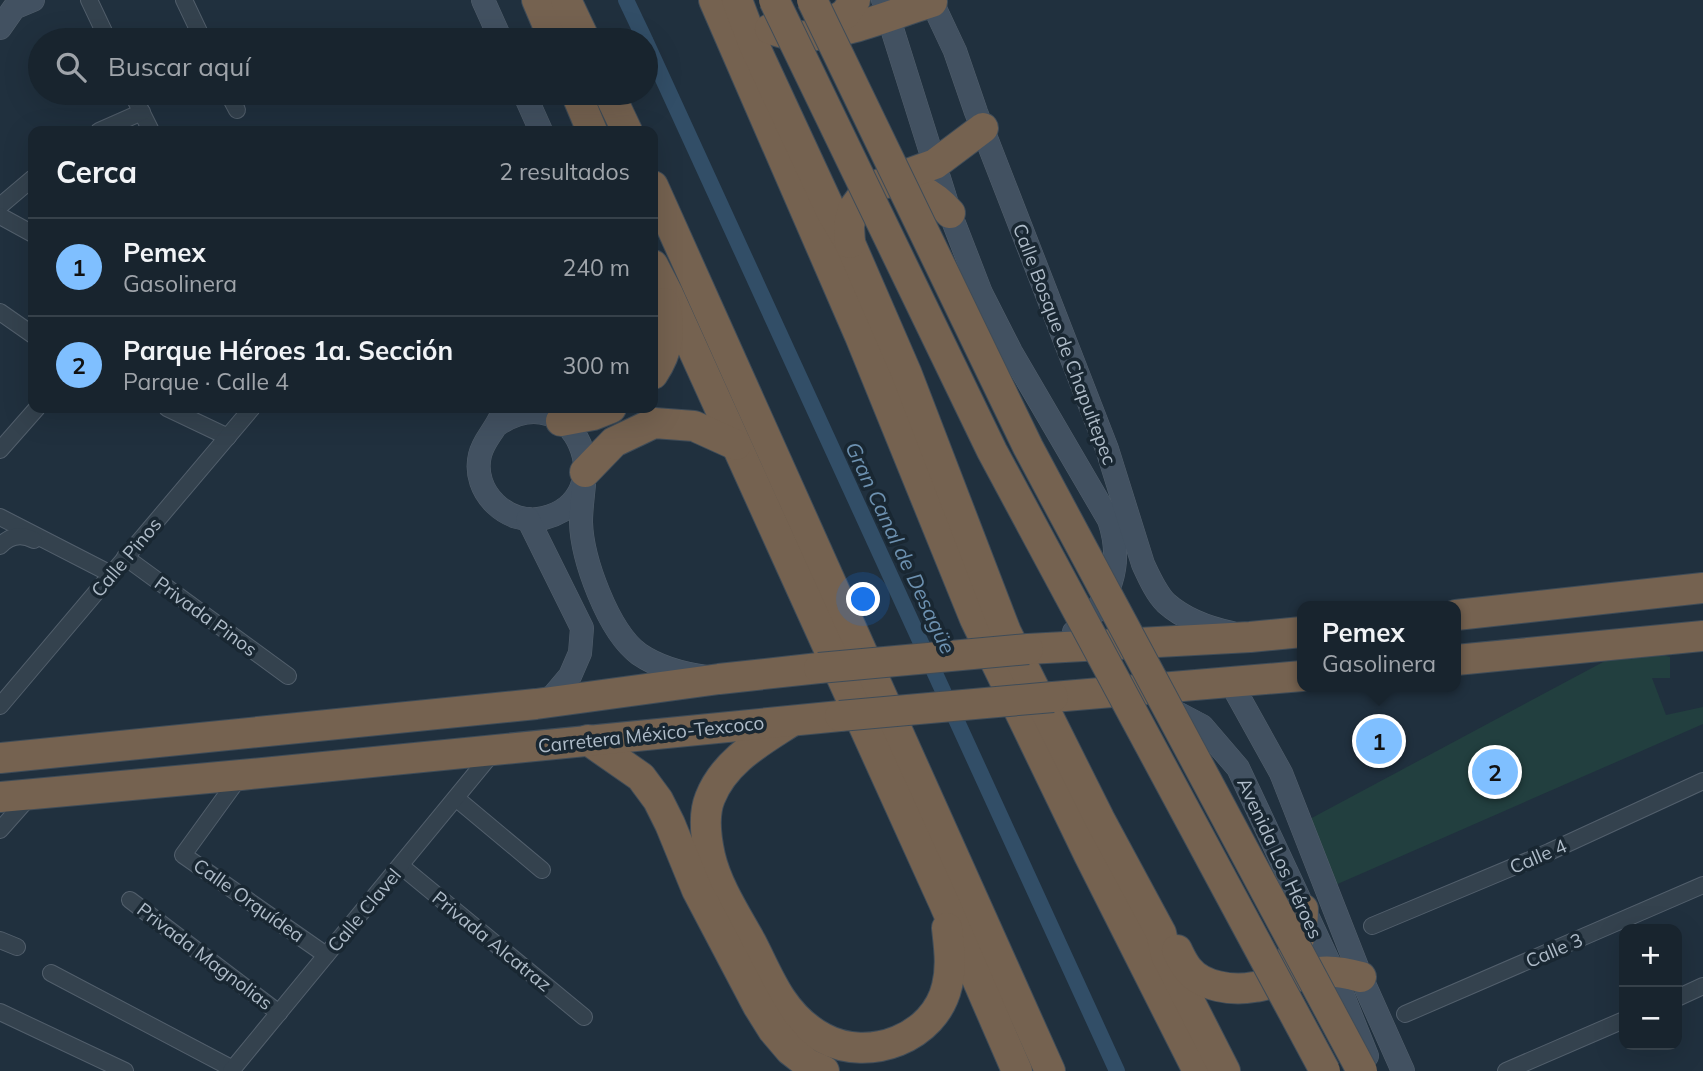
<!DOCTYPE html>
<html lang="es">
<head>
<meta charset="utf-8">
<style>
	body { margin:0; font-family:Mulish,sans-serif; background:#212c36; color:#f1f3f6 }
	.controls { position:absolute; right:21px; bottom:21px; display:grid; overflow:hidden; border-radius:14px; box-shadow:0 7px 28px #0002 }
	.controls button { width:63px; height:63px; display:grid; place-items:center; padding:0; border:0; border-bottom:2px solid #36414a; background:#18242e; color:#f1f3f6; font:35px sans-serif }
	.you { position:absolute; left:864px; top:600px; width:24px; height:24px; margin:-18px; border:5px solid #fff; border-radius:50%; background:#1a73e8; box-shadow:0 0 0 10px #1a73e833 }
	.badge { display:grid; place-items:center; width:46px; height:46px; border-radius:50%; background:#7fbfff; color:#111; font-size:23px; font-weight:700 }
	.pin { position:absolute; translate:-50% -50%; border:4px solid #fff; box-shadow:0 2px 7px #0006 }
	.popup { position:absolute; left:1297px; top:601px; width:164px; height:91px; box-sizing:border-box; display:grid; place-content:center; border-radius:14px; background:#18242e; filter:drop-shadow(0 2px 5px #0005); font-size:23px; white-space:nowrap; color:#9fa4aa }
	.popup b { font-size:26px; color:#f1f3f6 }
	.popup::after { content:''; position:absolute; left:50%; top:100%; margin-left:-14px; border:14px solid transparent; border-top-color:#18242e }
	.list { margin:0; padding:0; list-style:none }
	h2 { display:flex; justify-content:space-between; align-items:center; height:91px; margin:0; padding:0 28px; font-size:30px }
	h2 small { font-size:23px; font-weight:400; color:#9fa4aa }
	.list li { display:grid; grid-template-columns:46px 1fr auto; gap:21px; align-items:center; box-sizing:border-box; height:98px; padding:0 28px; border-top:2px solid #36414a }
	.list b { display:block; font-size:26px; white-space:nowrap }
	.list p { margin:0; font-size:23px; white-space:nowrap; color:#9fa4aa }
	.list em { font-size:23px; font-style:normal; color:#9fa4aa }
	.icon { flex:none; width:38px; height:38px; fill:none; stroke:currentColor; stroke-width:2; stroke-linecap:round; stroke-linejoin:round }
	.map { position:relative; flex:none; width:1703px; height:1071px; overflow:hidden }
	.search { position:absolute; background:#18242e; box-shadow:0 7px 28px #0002; left:28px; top:28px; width:630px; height:77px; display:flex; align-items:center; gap:18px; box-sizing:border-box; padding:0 24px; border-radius:38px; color:#9fa4aa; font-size:26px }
	.panel { position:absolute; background:#18242e; box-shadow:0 7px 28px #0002; left:28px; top:126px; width:630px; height:287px; border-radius:14px }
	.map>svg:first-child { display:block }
	.green { fill:#223f3f }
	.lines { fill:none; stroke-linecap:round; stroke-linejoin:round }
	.canal { stroke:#324e67; stroke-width:16 }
	.street-casing { stroke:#525f6c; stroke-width:18 }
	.secondary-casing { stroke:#525f6c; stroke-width:24 }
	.highway-casing { stroke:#3f4c58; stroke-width:32 }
	.street { stroke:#34424e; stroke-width:16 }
	.secondary { stroke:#425161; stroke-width:23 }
	.highway { stroke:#756250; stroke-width:30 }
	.highway-bridge-casing { stroke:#3f4c58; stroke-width:32; stroke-linecap:butt }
	.highway-bridge { stroke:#756250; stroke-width:30 }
	.labels { text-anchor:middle; stroke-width:7; stroke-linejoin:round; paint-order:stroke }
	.street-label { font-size:19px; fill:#afbcc9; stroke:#192732 }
	.water-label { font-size:21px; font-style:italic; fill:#6d91b0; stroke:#192732 }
</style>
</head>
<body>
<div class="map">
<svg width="1703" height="1071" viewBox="0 0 1703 1071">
	<rect width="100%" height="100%" fill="#20303e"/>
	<path class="green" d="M1655,653L1670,657V678H1652L1666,715L1703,707V724L1333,886L1308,820L1605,661Z"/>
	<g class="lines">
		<g class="canal">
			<path d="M626,0L645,40"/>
			<path d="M646,42L1117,1071"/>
		</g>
		<defs>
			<g id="street">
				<path d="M89,0L108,40"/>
				<path d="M184,0L203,40"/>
				<path d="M132,93L151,131"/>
				<path d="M228,93L237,110"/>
				<path d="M99,131L142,112"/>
				<path d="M0,206L33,178"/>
				<path d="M0,216L33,234"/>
				<path d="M0,312L33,335"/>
				<path d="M167,408L228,437"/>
				<path d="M0,450L37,408"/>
				<path d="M0,517L111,574"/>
				<path d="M0,546C9,536 21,533 34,540"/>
				<path d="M125,557L288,676"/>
				<path d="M0,706L252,408"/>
				<path d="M241,775L183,855L326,955"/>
				<path d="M457,799L542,870"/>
				<path d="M0,830L31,795"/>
				<path d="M401,866L584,1017"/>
				<path d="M130,900L279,1013"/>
				<path d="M1372,926L1549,852L1703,781"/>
				<path d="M0,940L17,947"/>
				<path d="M51,973L233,1069"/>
				<path d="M1677,998L1703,986"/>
				<path d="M0,1012L125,1071"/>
				<path d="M1405,1014L1703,885"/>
				<path d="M231,1071L494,751"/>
				<path d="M1506,1071L1624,1020"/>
			</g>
			<g id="secondary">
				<path d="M483,0L501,40"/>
				<path d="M883,0L950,213L981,293L1011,352L1109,520C1124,564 1111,603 1074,632"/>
				<path d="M931,0L955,51L976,112L1107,449L1143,564C1149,577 1156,593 1166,603C1184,619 1208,628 1232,633"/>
				<path d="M0,28L14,8L33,0"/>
				<path d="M524,93L541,131"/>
				<path d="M497,425C575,372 624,498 544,518C508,527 471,492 480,455C483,443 489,437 495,427C499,421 502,414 505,408"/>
				<path d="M584,484C583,496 581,509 581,522C582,559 608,631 639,654C658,667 684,674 706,677"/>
				<path d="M528,519L582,628L580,653L570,676L554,695L543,702"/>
				<path d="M1231,683L1281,773L1361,977L1403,1071"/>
				<path d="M1164,706L1202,726L1238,768L1333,971L1367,1056"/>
			</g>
			<g id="highway">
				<path d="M537,0L554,40"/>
				<path d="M566,0L585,40"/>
				<path d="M714,0L860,336L975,619L1089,855L1198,1071"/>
				<path d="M737,0L754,45L831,211L850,243L906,372L1006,632L1099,818L1161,933L1166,955L1225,1071"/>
				<path d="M770,29C782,33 795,37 808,36C850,33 892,14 932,2"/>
				<path d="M818,30L845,14L855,0"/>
				<path d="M576,93L592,131"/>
				<path d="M609,93L627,131"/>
				<path d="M884,183C910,181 933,193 950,213"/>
				<path d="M653,186L1050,1071"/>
				<path d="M850,243L849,226L851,217L853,209L864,194L880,184L935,164L983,128"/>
				<path d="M653,265L668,294L944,903L1017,1071"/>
				<path d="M653,374C668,352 672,329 664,303"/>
				<path d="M561,421L593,415L611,408"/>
				<path d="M585,472L614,442L654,423L694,426L736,445"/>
				<path d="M1456,615L1703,588"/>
				<path d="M1028,649L1250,637L1302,632"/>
				<path d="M1456,660L1703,636"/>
				<path d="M1053,697L1302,676"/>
				<path d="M789,723C758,743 724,762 710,798C703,815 706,838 710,856C717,886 736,915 751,942C761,961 769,981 781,999C791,1014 806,1029 823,1038C869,1063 935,1038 947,986C952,966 949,947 947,928"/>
				<path d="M588,740L641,777L658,800L670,824L697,890L758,1006L773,1030L790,1050L808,1064L824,1071"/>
				<path d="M0,758L536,704L719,679L819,668"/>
				<path d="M0,797L241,775L840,716"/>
				<path d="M1177,950C1180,956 1183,963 1188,969C1202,987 1233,991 1254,987C1275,984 1296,975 1318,972C1333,970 1347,973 1361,977"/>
				<path d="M1288,964C1299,946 1303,929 1303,909"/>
			</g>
		</defs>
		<use href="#street" class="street-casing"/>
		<use href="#secondary" class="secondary-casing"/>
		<use href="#highway" class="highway-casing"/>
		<use href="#street" class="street"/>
		<use href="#secondary" class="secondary"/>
		<use href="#highway" class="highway"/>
		<defs>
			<g id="highway-bridge">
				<path d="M774,0L992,451L1325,1071"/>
				<path d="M812,0L1028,447L1362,1071"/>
				<path d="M819,668L1028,649"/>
				<path d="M840,716L1053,697"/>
			</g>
		</defs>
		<use href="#highway-bridge" class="highway-bridge-casing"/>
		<use href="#highway-bridge" class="highway-bridge"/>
	</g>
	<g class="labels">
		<g class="street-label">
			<text transform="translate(1065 344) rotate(69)" y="7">Calle Bosque de Chapultepec</text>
			<text transform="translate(126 557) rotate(-50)" y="7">Calle Pinos</text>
			<text transform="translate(206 616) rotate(36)" y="7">Privada Pinos</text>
			<text transform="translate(651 734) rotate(-6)" y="7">Carretera México-Texcoco</text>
			<text transform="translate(1538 856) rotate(-23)" y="7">Calle 4</text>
			<text transform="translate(1280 858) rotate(65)" y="7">Avenida Los Héroes</text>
			<text transform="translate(249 900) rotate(35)" y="7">Calle Orquídea</text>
			<text transform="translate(364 910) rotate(-50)" y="7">Calle Clavel</text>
			<text transform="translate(492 941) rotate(39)" y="7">Privada Alcatraz</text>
			<text transform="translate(1554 950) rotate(-23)" y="7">Calle 3</text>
			<text transform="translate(205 956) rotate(37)" y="7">Privada Magnolias</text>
		</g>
		<g class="water-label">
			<text transform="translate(900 548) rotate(65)" y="7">Gran Canal de Desagüe</text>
		</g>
	</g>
</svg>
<div class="controls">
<button>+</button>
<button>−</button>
</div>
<div class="you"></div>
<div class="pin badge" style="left:1379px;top:741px">1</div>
<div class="popup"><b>Pemex</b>Gasolinera</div>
<div class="pin badge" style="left:1495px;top:772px">2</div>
<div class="search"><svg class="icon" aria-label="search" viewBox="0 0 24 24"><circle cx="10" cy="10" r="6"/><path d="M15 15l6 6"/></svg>Buscar aquí</div>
<section class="panel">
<h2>Cerca<small>2 resultados</small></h2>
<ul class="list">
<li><span class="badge">1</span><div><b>Pemex</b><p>Gasolinera</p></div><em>240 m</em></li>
<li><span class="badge">2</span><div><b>Parque Héroes 1a. Sección</b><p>Parque · Calle 4</p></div><em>300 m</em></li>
</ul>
</section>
</div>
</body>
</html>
